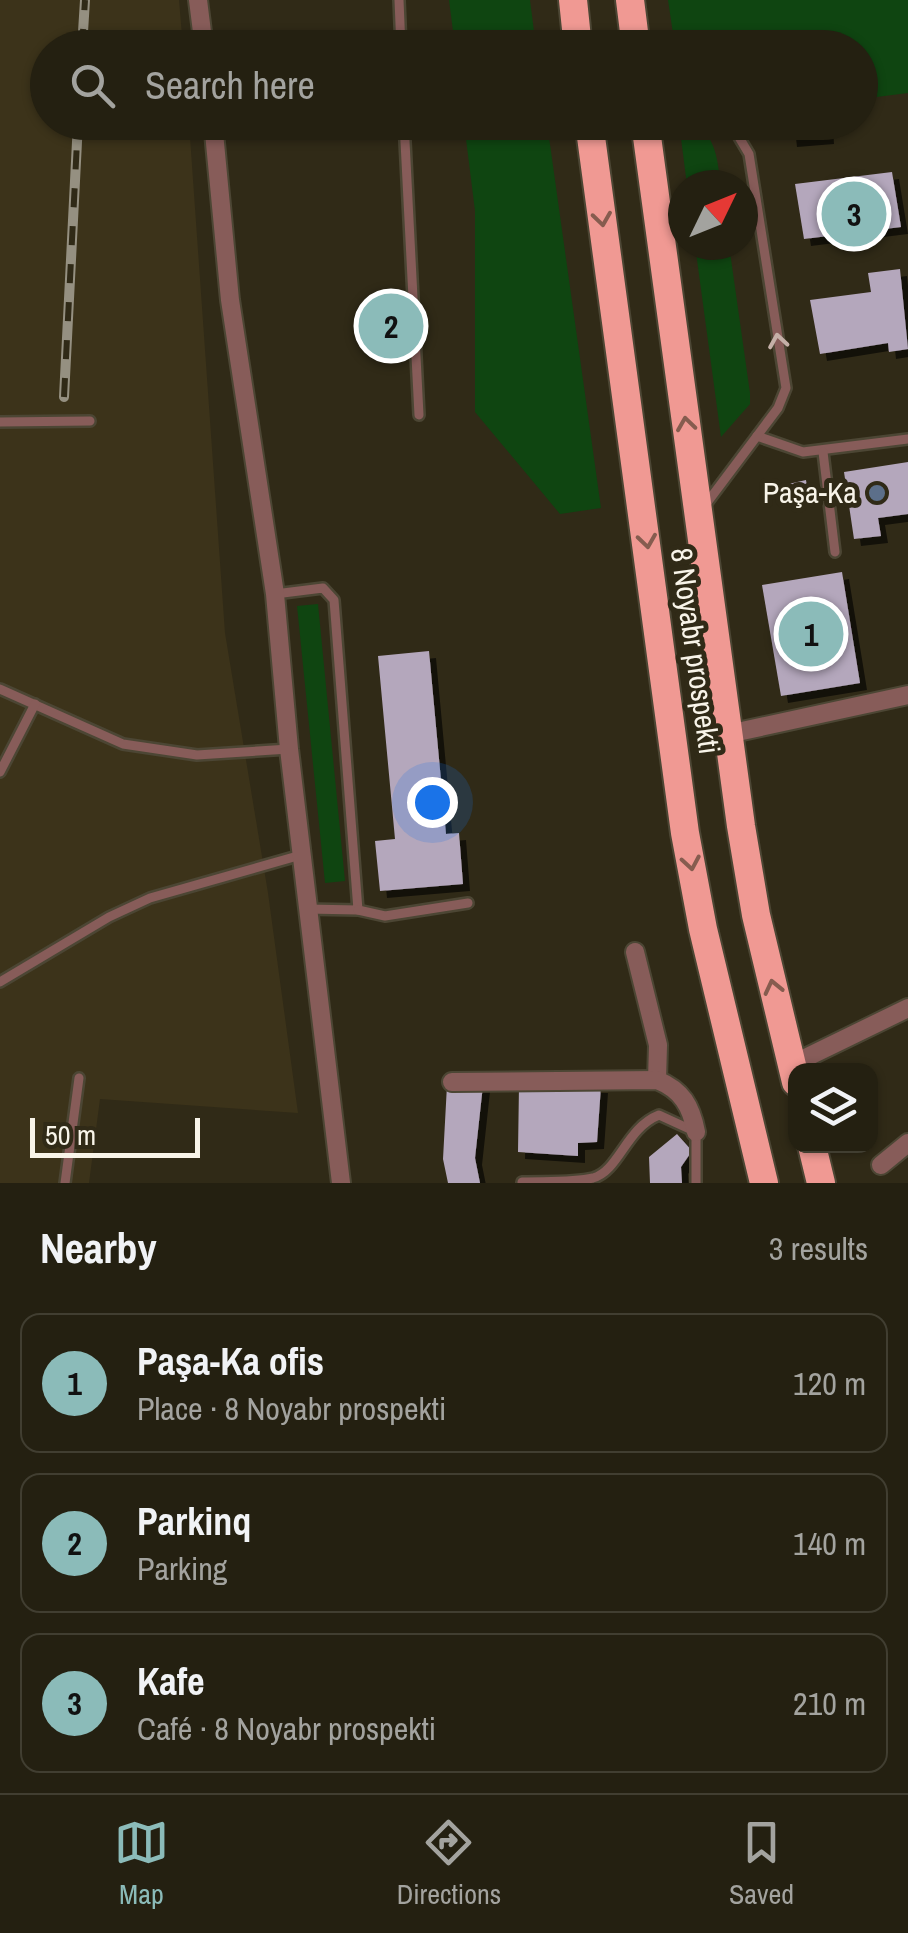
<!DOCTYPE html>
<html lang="en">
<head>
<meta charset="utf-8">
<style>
	body { margin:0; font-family:"Archivo Narrow",sans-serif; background:#2c281a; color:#f1f3f6 }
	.controls { position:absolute; right:30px; bottom:30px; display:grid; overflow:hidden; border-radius:20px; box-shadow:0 2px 8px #0004 }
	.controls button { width:90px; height:90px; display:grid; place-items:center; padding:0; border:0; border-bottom:2px solid #413e31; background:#242011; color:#f1f3f6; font:50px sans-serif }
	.compass { position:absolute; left:668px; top:170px; width:90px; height:90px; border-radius:50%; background:#242011; box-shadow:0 2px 8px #0004; rotate:47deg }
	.scale { position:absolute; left:30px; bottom:25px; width:170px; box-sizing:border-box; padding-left:10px; border:5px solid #f8f4e9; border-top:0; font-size:28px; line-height:35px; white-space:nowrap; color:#f8f4e9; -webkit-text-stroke:8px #302a17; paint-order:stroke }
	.you { position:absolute; left:432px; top:802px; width:35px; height:35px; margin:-25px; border:8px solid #fff; border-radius:50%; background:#1a73e8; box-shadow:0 0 0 15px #1a73e833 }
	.badge { display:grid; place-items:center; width:65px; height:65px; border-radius:50%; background:#8bbbb9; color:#111; font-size:32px; font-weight:700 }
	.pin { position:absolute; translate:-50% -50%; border:5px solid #fff; box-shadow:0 2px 10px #0006 }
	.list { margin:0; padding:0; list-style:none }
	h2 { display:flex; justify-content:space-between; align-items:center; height:130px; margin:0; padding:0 40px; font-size:42px }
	h2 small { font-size:32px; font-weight:400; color:#a3a39f }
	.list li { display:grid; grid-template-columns:65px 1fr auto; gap:30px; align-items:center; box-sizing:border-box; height:140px; margin:0 20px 20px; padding:0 20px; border:2px solid #413e31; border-radius:20px }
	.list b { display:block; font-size:38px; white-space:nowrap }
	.list p { margin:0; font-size:32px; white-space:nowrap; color:#a3a39f }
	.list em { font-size:32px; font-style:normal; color:#a3a39f }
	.icon { flex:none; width:55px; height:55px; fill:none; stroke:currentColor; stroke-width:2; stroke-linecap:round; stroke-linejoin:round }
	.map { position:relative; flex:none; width:908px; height:1183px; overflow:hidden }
	.search { position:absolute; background:#242011; box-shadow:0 2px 8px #0004; left:30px; right:30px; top:30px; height:110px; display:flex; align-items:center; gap:25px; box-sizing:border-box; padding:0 35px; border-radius:55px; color:#a3a39f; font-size:38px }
	.sheet { height:610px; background:#242011 }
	nav { display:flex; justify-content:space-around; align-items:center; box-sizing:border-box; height:140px; border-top:2px solid #413e31; background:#242011; font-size:28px; color:#a3a39f }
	nav a { display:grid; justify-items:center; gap:5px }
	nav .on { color:#8bbbb9 }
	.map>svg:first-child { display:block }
	.built { fill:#3c331a }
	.green { fill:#0f4511 }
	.building { fill:#b4a7bc; filter:url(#shadow) }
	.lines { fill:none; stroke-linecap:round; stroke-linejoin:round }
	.service-casing { stroke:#4c4634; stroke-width:14 }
	.minor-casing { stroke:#4c4634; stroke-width:22 }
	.trunk-casing { stroke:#4c4634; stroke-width:32 }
	.service { stroke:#875c59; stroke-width:9 }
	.minor { stroke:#875c59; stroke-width:18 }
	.trunk { stroke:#f09993; stroke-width:28 }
	.rail-casing { stroke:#959081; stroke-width:10 }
	.rail { stroke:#302a17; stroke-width:6; stroke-dasharray:19; stroke-linecap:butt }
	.oneway { stroke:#865c4f }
	.oneway2 { stroke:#c5b0a8 }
	.service-dot { fill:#5c6f8a; stroke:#302a17; stroke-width:4 }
	.labels { text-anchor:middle; stroke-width:10; stroke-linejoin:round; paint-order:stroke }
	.poi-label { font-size:30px; fill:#f8f4e9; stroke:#302a17; text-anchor:end }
	.street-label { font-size:30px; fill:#f8f4e9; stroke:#302a17 }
</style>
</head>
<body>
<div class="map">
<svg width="908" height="1183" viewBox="0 0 908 1183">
	<defs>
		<filter id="shadow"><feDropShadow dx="7" dy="7" stdDeviation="0" flood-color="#0009"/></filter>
	</defs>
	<rect width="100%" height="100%" fill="#302a17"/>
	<path class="built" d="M0,0H179L183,47L48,48V122L189,123L225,633L268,893L298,1113L100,1099L89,1183H0Z"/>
	<g class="green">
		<path d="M449,0H530L536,47H455Z"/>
		<path d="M668,0H908V93L861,99L860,48L675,47Z"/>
		<path d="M464,123H547L601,508L560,514L475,412V211Z"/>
		<path d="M679,123H696C717,141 717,159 721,185H687Z"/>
		<path d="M695,245H729L750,393V404L721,437Z"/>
		<path d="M318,604L345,881L325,883L297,606Z"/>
	</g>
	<g class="building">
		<path d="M788,122H826L827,137L790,140Z"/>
		<path d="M892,172L901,227L804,239L795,184Z"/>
		<path d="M900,269L908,349L889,352L888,343L820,354L810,300L871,292L868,273Z"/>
		<path d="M908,462V514L878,518L881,536L854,539L844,472Z"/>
		<path d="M806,480L808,494L785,499L784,485Z"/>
		<path d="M842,572L860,683L781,696L762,585Z"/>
		<path d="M429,651L446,834L459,833L463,884L380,891L375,841L395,839L378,656Z"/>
		<path d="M447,1085H483L475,1158L480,1183H448L443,1159Z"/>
		<path d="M519,1085L601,1086L597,1142L578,1143V1156L518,1152Z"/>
		<path d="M677,1134L692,1151L681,1167L682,1183H650L649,1157Z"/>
	</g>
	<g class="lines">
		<defs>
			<g id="service">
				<path d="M399,0L401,48"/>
				<path d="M404,122L419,415"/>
				<path d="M0,422L90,421"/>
				<path d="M757,436L803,452L908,439"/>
				<path d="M823,452L835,552"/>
				<path d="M706,504L778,408L786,388L749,154L730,122"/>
				<path d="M275,594L323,588L334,600L358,910L307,909"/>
				<path d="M0,689L123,744L197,755L289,749"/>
				<path d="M0,772L35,704"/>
				<path d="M358,910L385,916L468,903"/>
				<path d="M0,982L109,917L150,898L301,855"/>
				<path d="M522,1182C544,1181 572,1183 593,1178C619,1171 626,1128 659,1115L696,1132V1183"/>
				<path d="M65,1183L79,1078"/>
			</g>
			<g id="minor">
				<path d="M198,0L204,48"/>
				<path d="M213,122L230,300L275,594L289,749L341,1183"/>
				<path d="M728,734L908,695"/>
				<path d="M635,952L658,1045L657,1080"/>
				<path d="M791,1065L908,1008"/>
				<path d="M452,1082L657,1080C682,1090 691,1106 696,1132"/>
				<path d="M881,1165L908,1143"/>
			</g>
			<g id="trunk">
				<path d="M573,0L578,48"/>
				<path d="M630,0L636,48"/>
				<path d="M589,122L685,833L703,929L764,1183"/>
				<path d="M645,122L741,826L756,915L796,1082"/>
				<path d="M812,1146L821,1183"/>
			</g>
		</defs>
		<use href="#service" class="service-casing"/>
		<use href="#minor" class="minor-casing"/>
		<use href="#trunk" class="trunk-casing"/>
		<use href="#service" class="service"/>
		<use href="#minor" class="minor"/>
		<use href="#trunk" class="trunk"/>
		<defs>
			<g id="rail">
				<path d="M82,48L85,0"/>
				<path d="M64,397L78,122"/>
			</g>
		</defs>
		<use href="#rail" class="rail-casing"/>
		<use href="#rail" class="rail"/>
	</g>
	<defs><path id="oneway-chevron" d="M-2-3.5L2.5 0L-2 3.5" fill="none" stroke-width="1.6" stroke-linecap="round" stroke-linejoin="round" transform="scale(2.5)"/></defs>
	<g class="oneway">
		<use href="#oneway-chevron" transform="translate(602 219) rotate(82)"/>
		<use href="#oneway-chevron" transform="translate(686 424) rotate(-98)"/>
		<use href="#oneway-chevron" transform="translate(647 541) rotate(82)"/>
		<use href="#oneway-chevron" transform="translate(691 863) rotate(80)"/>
		<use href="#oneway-chevron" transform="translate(773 987) rotate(-103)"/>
	</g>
	<use class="oneway2" href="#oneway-chevron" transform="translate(778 341) rotate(-99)"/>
	<circle class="service-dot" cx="877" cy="493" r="10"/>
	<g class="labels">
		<g class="poi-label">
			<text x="857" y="503">Paşa-Ka</text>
		</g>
		<g class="street-label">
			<text transform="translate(695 651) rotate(82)" y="10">8 Noyabr prospekti</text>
		</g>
	</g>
</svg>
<div class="controls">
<button><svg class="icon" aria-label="layers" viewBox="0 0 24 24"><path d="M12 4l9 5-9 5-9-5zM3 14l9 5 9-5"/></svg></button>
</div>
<svg class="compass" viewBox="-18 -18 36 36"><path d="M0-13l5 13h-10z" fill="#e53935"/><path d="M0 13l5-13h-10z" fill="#a3a39f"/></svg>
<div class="scale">50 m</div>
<div class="you"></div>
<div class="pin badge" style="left:811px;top:634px">1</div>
<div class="pin badge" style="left:391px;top:326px">2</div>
<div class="pin badge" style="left:854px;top:214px">3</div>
<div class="search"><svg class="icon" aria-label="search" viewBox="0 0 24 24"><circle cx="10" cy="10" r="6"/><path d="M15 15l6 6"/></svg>Search here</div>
</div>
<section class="sheet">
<h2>Nearby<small>3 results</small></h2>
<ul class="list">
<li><span class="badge">1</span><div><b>Paşa-Ka ofis</b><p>Place · 8 Noyabr prospekti</p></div><em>120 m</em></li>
<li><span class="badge">2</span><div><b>Parkinq</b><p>Parking</p></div><em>140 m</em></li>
<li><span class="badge">3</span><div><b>Kafe</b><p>Café · 8 Noyabr prospekti</p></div><em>210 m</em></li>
</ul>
</section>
<nav>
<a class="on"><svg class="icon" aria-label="map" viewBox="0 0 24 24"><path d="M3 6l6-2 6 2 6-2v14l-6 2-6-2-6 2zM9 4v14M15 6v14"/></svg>Map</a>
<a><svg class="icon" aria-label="directions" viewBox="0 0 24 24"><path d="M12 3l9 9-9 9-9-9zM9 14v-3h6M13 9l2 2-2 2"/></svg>Directions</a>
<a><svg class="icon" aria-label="saved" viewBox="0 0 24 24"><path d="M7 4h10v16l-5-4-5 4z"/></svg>Saved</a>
</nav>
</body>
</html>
